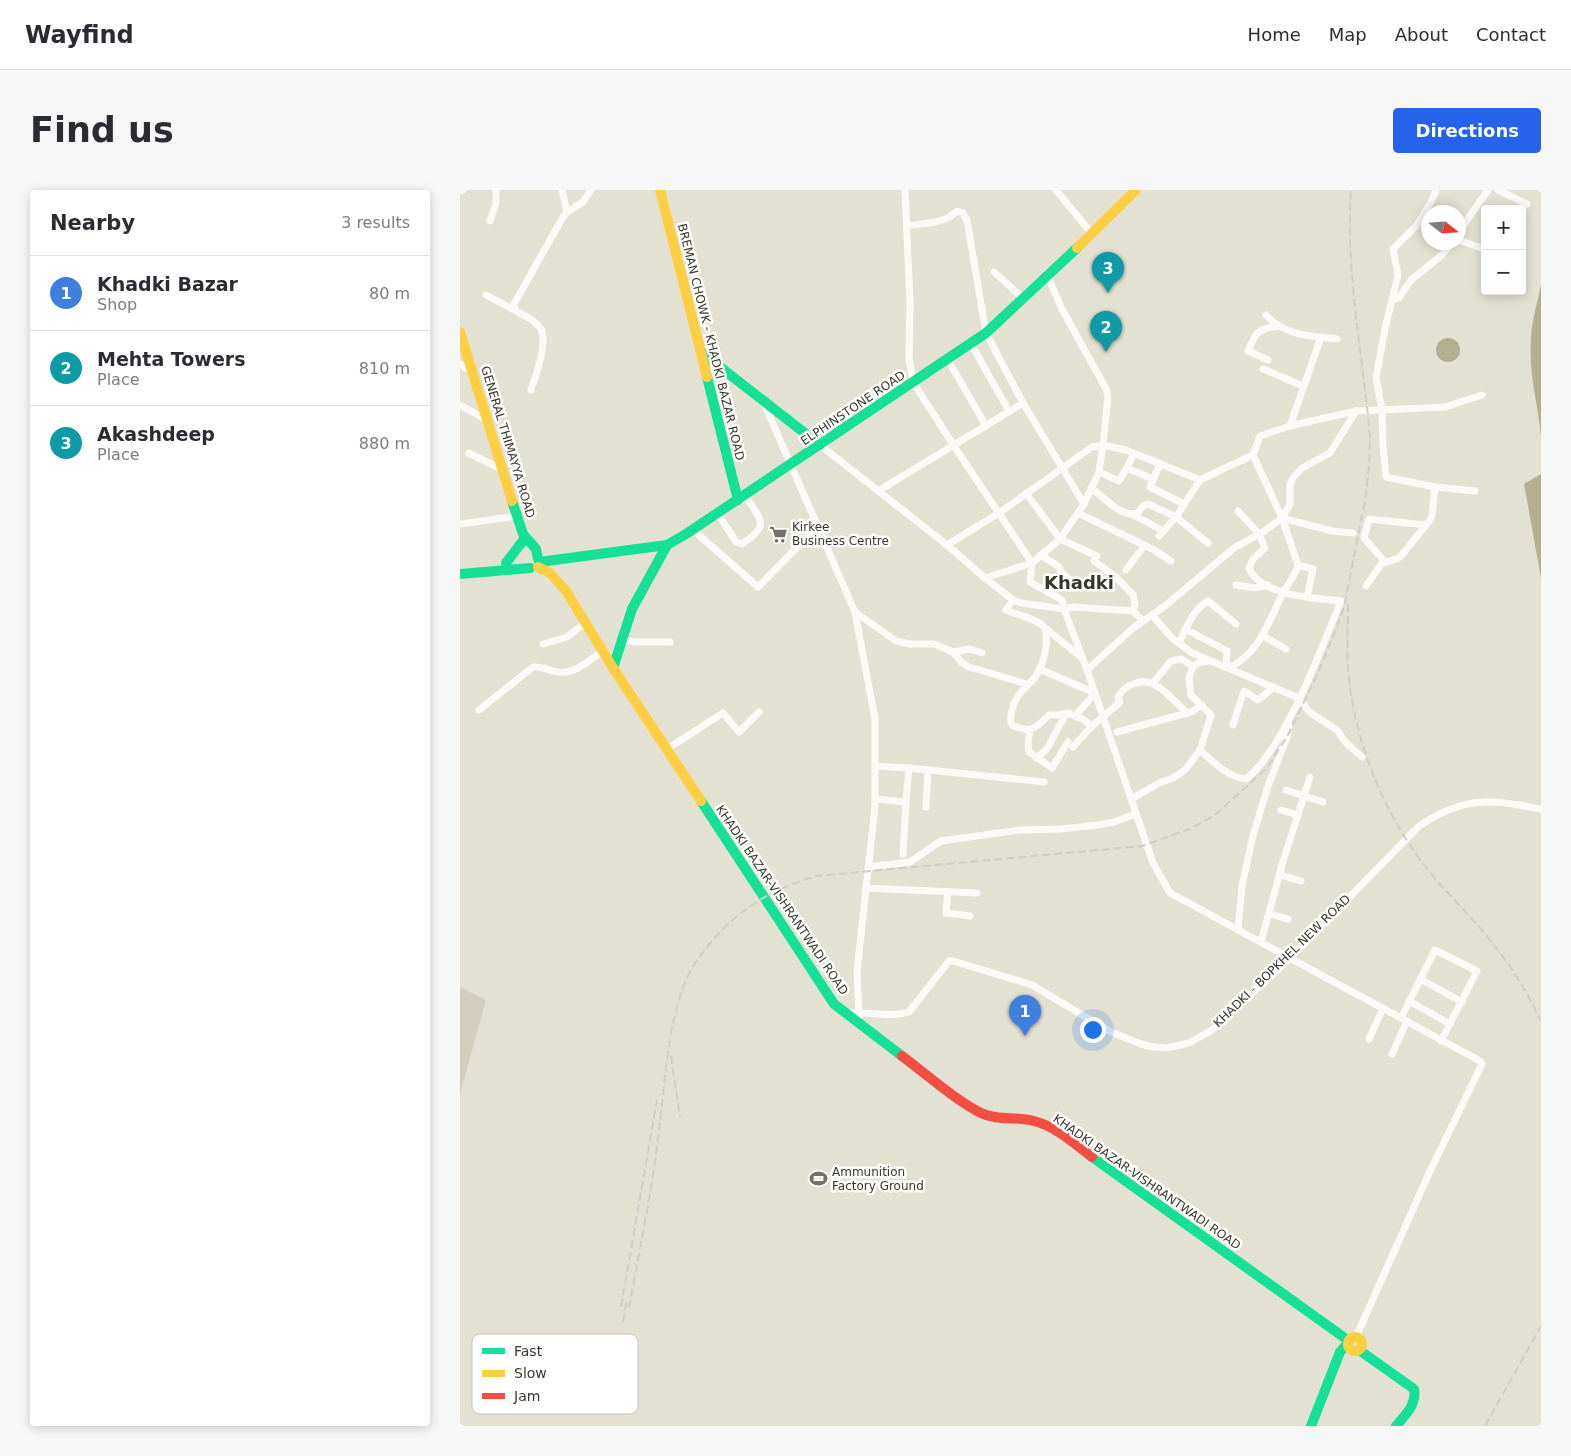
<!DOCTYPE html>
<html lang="en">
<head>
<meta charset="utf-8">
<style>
	body { margin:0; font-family:"DejaVu Sans",sans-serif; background:#f7f7f7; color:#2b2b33 }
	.controls { position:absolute; right:15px; top:15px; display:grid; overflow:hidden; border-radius:5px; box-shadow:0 2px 12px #0003 }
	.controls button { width:45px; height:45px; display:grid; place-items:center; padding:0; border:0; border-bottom:1px solid #e1e1e2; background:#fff; color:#2b2b33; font:25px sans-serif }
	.compass { position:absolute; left:961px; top:15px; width:45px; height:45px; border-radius:50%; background:#fff; box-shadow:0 2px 12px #0003; rotate:107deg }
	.you { position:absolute; left:632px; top:839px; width:18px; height:18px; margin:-12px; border:4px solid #fff; border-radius:50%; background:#1a73e8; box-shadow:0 0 0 8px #1a73e833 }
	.badge { display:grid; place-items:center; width:32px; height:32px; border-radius:50%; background:#2563eb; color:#fff; font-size:16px; font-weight:700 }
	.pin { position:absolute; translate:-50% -41px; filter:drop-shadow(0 1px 2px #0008) }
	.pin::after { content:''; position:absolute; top:26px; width:18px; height:15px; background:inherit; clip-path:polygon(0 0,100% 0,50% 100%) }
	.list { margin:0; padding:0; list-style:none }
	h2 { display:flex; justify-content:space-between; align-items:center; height:65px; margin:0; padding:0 20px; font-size:21px }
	h2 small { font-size:16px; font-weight:400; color:#7c7c81 }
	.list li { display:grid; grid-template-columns:32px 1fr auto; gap:15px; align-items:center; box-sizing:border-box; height:75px; padding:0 20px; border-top:1px solid #e1e1e2 }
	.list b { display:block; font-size:19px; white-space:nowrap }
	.list p { margin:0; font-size:16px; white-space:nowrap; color:#7c7c81 }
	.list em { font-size:16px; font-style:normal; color:#7c7c81 }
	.map { position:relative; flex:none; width:1081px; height:1236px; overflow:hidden; border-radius:5px }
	header { display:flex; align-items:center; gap:30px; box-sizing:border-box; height:70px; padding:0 25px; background:#fff; border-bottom:1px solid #e1e1e2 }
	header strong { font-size:24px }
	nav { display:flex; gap:28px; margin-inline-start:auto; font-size:18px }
	.intro { display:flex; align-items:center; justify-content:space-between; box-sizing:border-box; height:120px; padding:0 30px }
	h1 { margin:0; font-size:35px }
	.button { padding:12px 22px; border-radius:5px; background:#2563eb; color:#fff; font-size:18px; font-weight:700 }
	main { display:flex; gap:30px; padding:0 30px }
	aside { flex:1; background:#fff; border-radius:5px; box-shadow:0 2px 12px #0003 }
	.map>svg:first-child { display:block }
	.green { fill:#d1cfbc }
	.water { fill:#b3b092 }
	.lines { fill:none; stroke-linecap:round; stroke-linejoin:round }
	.street { stroke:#fbfaf8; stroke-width:7 }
	.fast { stroke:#16e098; stroke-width:10 }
	.slow { stroke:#ffcf43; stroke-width:10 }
	.jam { stroke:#f24e42; stroke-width:10 }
	.rail { stroke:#cecdca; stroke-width:2; stroke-dasharray:8 4; stroke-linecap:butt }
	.labels { text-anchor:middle; stroke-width:5; stroke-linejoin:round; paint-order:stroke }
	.street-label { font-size:12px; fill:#38372c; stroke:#fff }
	.poi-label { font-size:12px; fill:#38372c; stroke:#fff; text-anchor:start }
	.district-label { font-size:18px; font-weight:bold; fill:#38372c; stroke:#fff }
	.key { fill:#fff; stroke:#c3c3c0; stroke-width:1 }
	.key-label { font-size:14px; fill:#38372c }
</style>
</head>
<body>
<header>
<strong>Wayfind</strong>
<nav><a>Home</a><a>Map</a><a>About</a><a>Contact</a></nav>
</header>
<div class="intro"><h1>Find us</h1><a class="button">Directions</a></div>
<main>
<aside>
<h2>Nearby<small>3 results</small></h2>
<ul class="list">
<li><span class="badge" style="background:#3f7fe0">1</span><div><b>Khadki Bazar</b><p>Shop</p></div><em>80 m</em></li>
<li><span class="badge" style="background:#0f9aa8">2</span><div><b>Mehta Towers</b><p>Place</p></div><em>810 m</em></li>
<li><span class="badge" style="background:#0f9aa8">3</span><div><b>Akashdeep</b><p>Place</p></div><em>880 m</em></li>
</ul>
</aside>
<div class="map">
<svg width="1081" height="1236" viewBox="0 0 1081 1236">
	<rect width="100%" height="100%" fill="#e3e1d2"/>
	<path class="green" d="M0,797L26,810L0,904Z"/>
	<g class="water">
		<path d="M1081,94V247C1078,214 1068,181 1071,147C1072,129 1078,111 1081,94Z"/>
		<circle cx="988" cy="160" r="12"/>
		<path d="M1081,284V388L1064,294Z"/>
	</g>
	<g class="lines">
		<g class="street">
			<path d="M102,0L107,22"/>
			<path d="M445,0L450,114L449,168L453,192L494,256L572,373L570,392L602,410L604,419L613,417L673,421"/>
			<path d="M596,0L632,44"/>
			<path d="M1038,0L1067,14"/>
			<path d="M0,1L3,0"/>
			<path d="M30,31L36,13V0"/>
			<path d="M447,36C464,33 484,34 497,21L503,23L507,30L526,143L563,213L624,314"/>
			<path d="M998,43L1028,0"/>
			<path d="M998,50L1025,59"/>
			<path d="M534,82L564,109"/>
			<path d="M588,87L602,119L646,199L648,207L643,255L666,260L740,290L793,265L800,246L830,236L896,221L985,217L1022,205"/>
			<path d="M26,105L56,121"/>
			<path d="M934,109L939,108L951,90L982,65L992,52"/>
			<path d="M806,125C825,146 851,146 877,149"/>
			<path d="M511,154L549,221"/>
			<path d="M488,170L526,236"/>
			<path d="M808,170L788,161C795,143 798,139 817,136"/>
			<path d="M0,174L12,182"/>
			<path d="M803,179L843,196"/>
			<path d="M71,200C76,186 88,152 81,139C76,130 64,126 56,121L54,114L103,27L107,22L123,12L131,0"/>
			<path d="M303,211L395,422L415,529V617L397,782L399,826"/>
			<path d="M0,215L27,230"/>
			<path d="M830,236L861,147"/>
			<path d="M360,255L487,355L525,388L553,410L561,413L604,419L627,480L693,673L710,703L1020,871L1022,874L971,979L896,1147"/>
			<path d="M9,263L43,280"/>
			<path d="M674,263L667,278L693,289"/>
			<path d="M700,274L690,297L724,314"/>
			<path d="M639,282L659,291L667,278"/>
			<path d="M975,297L1015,301"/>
			<path d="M631,298C644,307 662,329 678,323L683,316L688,314L716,327L748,353"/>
			<path d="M418,301L563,213"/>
			<path d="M566,303L600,349L637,366L634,371L656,387L673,405L675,415L673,421L683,431"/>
			<path d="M618,323L694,360L711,371"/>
			<path d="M258,324L276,352L282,354C311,335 301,330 285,306"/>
			<path d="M673,325L704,341"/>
			<path d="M822,328L872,341L893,343"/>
			<path d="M0,334L57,326"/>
			<path d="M233,340L298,397L357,337"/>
			<path d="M699,346L716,327L740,290"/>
			<path d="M487,355L539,323L632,257L643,255L639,282L624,314L600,349L572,373L525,388"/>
			<path d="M581,365L598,376C603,390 629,401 642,395C647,393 652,389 656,387"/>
			<path d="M925,372L904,348L909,329L966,335"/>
			<path d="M838,375L853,379L847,407"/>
			<path d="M666,380L684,356"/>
			<path d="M776,395L795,398L808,395"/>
			<path d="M906,396L922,373L937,369L941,366L970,330L972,326L975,297L926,287L923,256L922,219L916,188L925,139L938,85L933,59L956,36L971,12L976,0"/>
			<path d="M553,410L546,420C555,424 574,428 582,435C592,443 583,476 576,486C566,499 556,502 552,520C551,526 549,530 552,535C571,544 575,539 589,525H600L608,523L624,530L632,536"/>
			<path d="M395,422L436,451L450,454H474L493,462"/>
			<path d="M692,425L712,448L732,463L841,509L848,521L878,541L885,552L902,567"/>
			<path d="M585,438L621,467"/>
			<path d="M725,439L767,461L766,477"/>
			<path d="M803,446L826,459"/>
			<path d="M163,450L175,452H210"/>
			<path d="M719,453C727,438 732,420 748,411L776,434"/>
			<path d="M83,454L107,447L125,433"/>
			<path d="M522,463L510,459L493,462L502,473L509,477L567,494"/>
			<path d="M769,478C800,462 807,435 822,405C827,395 836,385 838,375L822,328L793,265"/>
			<path d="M579,479L635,503L616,525"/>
			<path d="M627,480L673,438L705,416L774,358L803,342L822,328L830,314V294L833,288L842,278L870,263L896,221"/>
			<path d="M693,493L711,471L721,469L733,476"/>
			<path d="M19,520L73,477C82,476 88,480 97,482C115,485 129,470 143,461"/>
			<path d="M773,535L784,501L798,510L814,497"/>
			<path d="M570,540L568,554L569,562L592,578L608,552"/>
			<path d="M657,542L731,522L742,515"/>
			<path d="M613,557L632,536L660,512L658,507C663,499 666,496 676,493C697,486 713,512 728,523"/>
			<path d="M207,559L263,523L279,542L299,522"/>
			<path d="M740,560L751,525L731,505L729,488L733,476L741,472L749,471"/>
			<path d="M576,568C589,559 589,555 596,542C599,536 603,530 606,524"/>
			<path d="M415,576L449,578L446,612L415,609"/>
			<path d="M449,578L584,592"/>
			<path d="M826,600L863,612"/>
			<path d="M671,609L699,593L713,588L725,580L740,560C753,572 768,587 786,589C799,579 806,567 815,554C843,509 861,459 881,411C855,408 800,406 789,378L793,369L805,358L799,344L778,321"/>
			<path d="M466,617L468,580"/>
			<path d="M821,620L838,625"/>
			<path d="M443,664L446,612"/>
			<path d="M408,677L450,672L481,651L560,640L601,639L638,635L654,632L676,624"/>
			<path d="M820,685L841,691"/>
			<path d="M406,698L517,703"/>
			<path d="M488,702L486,723L510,726"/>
			<path d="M810,724L828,729"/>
			<path d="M778,739L782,696L793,646L807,599L827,547L829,535"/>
			<path d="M801,752L822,675L850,587"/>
			<path d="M960,789L1002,812"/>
			<path d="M949,811L990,834"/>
			<path d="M386,823C407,821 429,828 449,822L489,771H493L572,795L651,842L681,854L693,857L707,858L729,853L752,840L825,773L959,636C1004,606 1030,609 1081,619"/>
			<path d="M941,828L975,760L1017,781L981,851"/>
			<path d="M909,849L923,818"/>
			<path d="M932,864L947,831"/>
		</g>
		<g class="fast">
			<path d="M241,162L360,255"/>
			<path d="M247,187L278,310"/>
			<path d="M52,311L63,344L76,359L78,369"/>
			<path d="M79,372L207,355L226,344L526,143L617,58"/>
			<path d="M46,373L65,348"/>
			<path d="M0,384L70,378"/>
			<path d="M153,478L172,419L207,355"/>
			<path d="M241,611L374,814L442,866"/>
			<path d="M632,967L889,1151"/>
			<path d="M899,1160L954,1199C957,1215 945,1225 936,1236"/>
			<path d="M851,1236L880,1162L888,1153"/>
		</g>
		<g class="slow">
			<path d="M200,0L247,187"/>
			<path d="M617,58L676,0"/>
			<path d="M0,142L52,311"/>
			<path d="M78,377L90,383L106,401L153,478L241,611"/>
			<circle cx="895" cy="1154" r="7"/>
		</g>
		<path class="jam" d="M442,866C466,884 495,910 521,923C537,931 556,926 574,931C595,936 615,954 632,967"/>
		<g class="rail">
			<path d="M888,414C888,435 887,457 888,478C893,549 924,625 968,680C988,705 1011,726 1031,751C1051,776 1067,802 1081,831"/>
			<path d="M211,866L220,927"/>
			<path d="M161,1117L197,910"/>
			<path d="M169,1118C179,1062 191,1006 198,949C205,897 206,842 225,792C230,780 239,767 247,757C278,719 310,700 356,686L682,656L732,638L755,625L806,579L827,547L856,487L877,437L885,413L906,305L909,276L910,247C903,167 885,80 891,0"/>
			<path d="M163,1132L167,1110"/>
			<path d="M1025,1236L1081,1136"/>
		</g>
	</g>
	<defs>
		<symbol id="supermarket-bare" viewBox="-9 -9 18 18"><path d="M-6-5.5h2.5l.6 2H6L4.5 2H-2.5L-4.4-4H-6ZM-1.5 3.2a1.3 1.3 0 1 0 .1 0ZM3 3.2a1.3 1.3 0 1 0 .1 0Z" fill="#747266" stroke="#fff" stroke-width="2.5" paint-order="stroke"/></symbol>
		<symbol id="stadium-bare" viewBox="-9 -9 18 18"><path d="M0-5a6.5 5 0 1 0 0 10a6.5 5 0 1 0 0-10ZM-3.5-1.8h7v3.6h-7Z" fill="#747266" stroke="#fff" stroke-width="2.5" paint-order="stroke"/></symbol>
	</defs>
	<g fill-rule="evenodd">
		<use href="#supermarket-bare" x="306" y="332" width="25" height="25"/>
		<use href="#stadium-bare" x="346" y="976" width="25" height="25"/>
	</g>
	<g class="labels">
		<g class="street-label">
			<text transform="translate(251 152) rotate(76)" y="4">BREMAN CHOWK - KHADKI BAZAR ROAD</text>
			<text transform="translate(393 218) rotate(-34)" y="4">ELPHINSTONE ROAD</text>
			<text transform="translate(48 252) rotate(73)" y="4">GENERAL THIMAYYA ROAD</text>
			<text transform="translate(322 710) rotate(56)" y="4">KHADKI BAZAR-VISHRANTWADI ROAD</text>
			<text transform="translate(822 771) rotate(-44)" y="4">KHADKI - BOPKHEL NEW ROAD</text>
			<text transform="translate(687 992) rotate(35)" y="4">KHADKI BAZAR-VISHRANTWADI ROAD</text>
		</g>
		<g class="poi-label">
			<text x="332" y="341">Kirkee<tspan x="332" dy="14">Business Centre</tspan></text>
			<text x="372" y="986">Ammunition<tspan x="372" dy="14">Factory Ground</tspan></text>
		</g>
		<g class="district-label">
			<text x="619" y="399">Khadki</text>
		</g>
	</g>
	<rect x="12" y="1144" width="166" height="80" rx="8" class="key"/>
	<rect x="22" y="1158" width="23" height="6" fill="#16e098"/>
	<rect x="22" y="1180" width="23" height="7" fill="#ffcf43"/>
	<rect x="22" y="1203" width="23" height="6" fill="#f24e42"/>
	<g class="key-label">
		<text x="54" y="1166">Fast</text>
		<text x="54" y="1188">Slow</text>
		<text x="54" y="1211">Jam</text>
	</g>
</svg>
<div class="controls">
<button>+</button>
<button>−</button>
</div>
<svg class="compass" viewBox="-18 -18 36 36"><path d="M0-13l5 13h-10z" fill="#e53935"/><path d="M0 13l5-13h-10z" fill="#7c7c81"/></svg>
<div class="you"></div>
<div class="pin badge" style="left:565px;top:846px;background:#3f7fe0">1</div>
<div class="pin badge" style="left:646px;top:162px;background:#0f9aa8">2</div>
<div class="pin badge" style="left:648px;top:103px;background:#0f9aa8">3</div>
</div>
</main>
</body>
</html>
